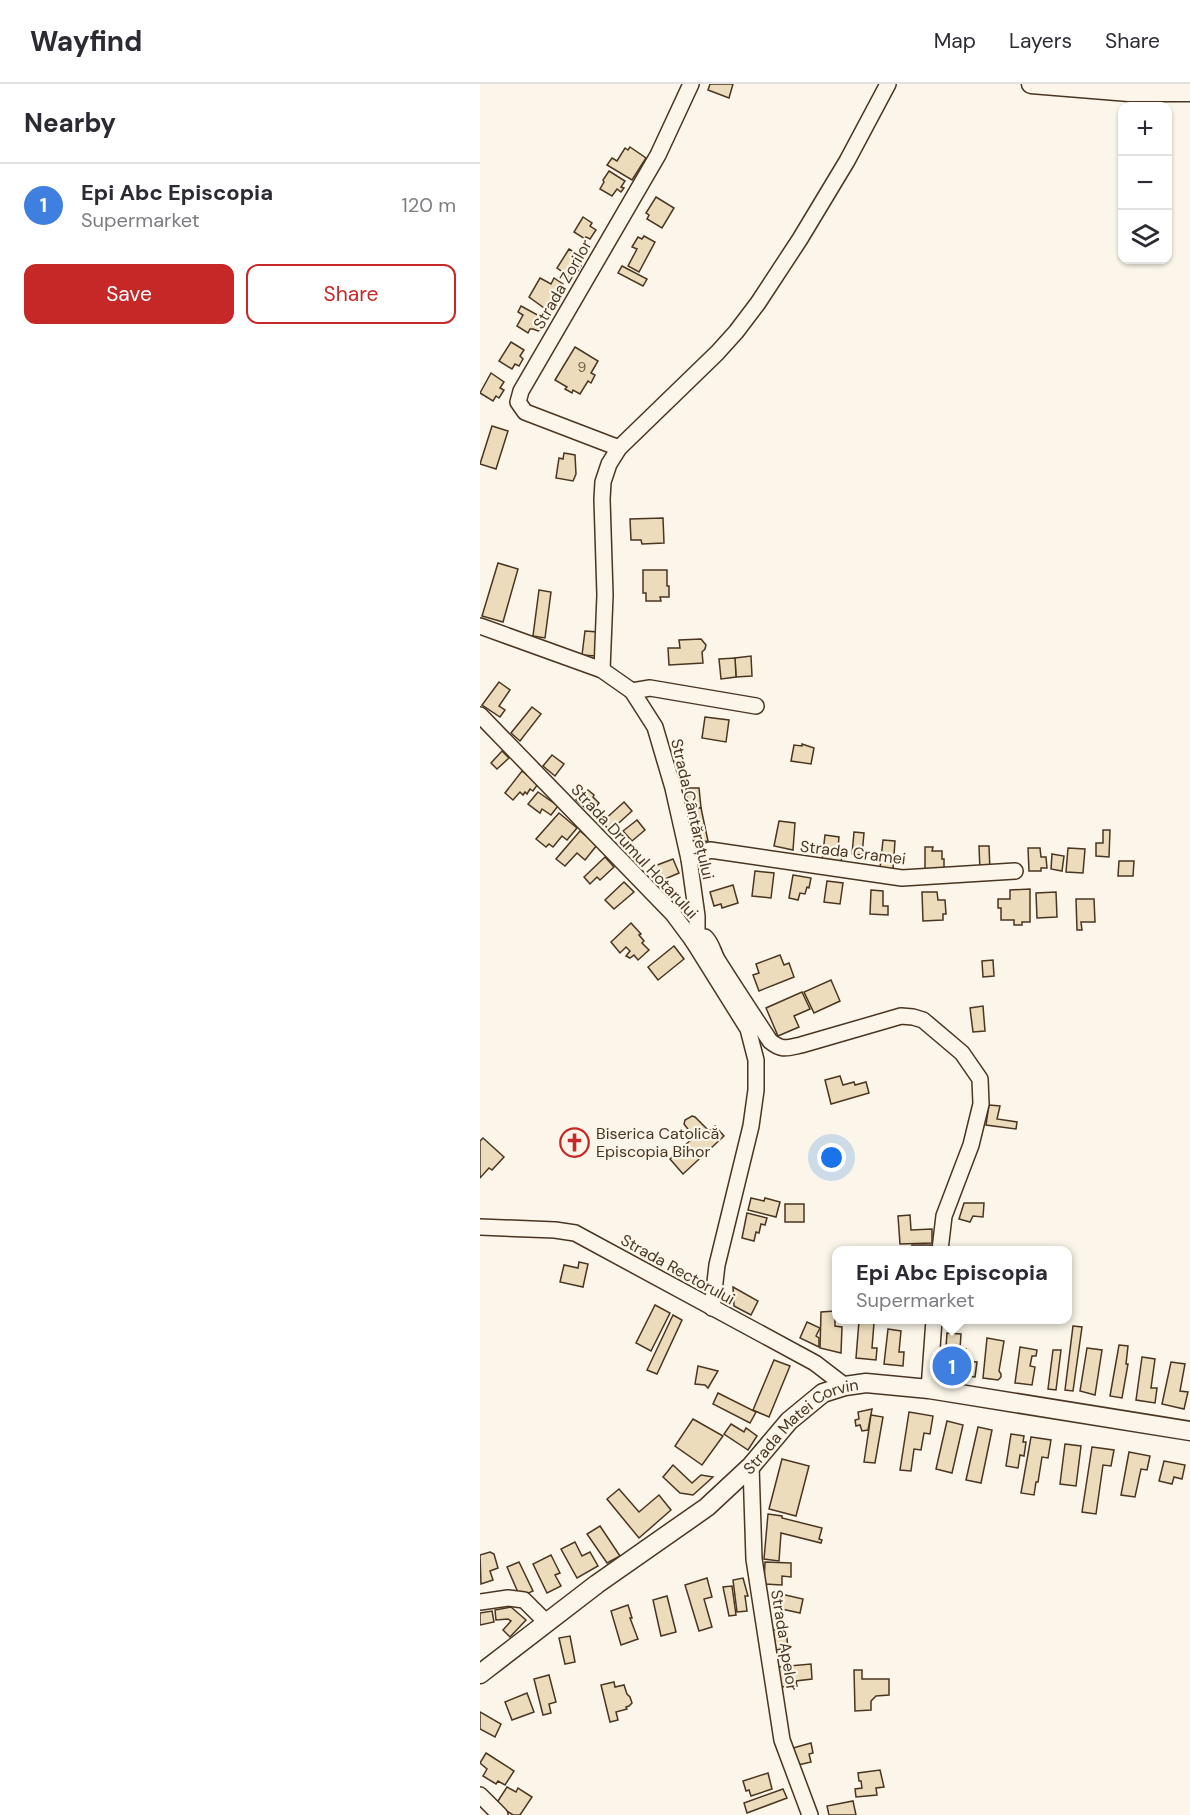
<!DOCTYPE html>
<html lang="en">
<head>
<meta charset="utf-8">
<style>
	body { margin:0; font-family:"DM Sans",sans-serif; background:#f7f7f7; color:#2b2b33 }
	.controls { position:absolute; right:18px; top:18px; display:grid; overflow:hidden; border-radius:12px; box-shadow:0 2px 4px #0004 }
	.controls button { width:54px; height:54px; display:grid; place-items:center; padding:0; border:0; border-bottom:2px solid #e1e1e2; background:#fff; color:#2b2b33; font:30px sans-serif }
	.you { position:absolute; left:352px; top:1074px; width:21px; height:21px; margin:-15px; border:4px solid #fff; border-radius:50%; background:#1a73e8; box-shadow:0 0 0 9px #1a73e833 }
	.badge { display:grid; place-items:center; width:39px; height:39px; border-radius:50%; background:#c62828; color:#fff; font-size:20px; font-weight:700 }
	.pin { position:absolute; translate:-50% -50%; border:3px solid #fff; box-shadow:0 2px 6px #0006 }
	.popup { position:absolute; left:352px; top:1162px; width:240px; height:78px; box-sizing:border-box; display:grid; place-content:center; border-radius:12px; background:#fff; filter:drop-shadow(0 2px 4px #0005); font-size:20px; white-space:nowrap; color:#7c7c81 }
	.popup b { font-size:22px; color:#2b2b33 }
	.popup::after { content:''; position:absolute; left:50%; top:100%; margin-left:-12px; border:12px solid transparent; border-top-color:#fff }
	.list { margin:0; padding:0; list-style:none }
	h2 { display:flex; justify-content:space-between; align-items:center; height:78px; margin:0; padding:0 24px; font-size:26px }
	h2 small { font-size:20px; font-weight:400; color:#7c7c81 }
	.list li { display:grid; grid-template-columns:39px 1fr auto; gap:18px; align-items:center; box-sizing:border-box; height:84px; padding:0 24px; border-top:2px solid #e1e1e2 }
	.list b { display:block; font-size:22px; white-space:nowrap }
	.list p { margin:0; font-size:20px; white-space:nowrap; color:#7c7c81 }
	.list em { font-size:20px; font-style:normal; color:#7c7c81 }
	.actions { display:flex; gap:12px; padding:18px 24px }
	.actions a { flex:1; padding:14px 0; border:2px solid #c62828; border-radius:12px; text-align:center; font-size:21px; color:#c62828 }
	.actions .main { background:#c62828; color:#fff }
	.icon { flex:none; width:33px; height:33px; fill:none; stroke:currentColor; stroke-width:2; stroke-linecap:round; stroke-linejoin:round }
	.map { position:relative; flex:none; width:710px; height:1731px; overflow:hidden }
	header { display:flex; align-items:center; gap:36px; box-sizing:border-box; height:84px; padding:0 30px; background:#fff; border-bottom:2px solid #e1e1e2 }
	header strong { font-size:28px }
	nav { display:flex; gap:33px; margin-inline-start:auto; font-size:21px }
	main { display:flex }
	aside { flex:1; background:#fff }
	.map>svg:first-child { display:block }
	.building { fill:#ecdcbc; stroke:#4a3520; stroke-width:1.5 }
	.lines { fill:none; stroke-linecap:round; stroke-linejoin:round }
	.minor-casing { stroke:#4a3520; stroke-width:18 }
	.major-casing { stroke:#4a3520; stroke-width:21 }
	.minor { stroke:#fbf6e9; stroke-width:15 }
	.major { stroke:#fbf6e9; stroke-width:18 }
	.labels { text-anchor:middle; stroke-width:4.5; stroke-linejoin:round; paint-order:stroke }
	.number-label { font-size:14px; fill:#725f47 }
	.street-label { font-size:16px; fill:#4a3520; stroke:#fbf6e9 }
	.poi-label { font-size:16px; fill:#4a3520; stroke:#fbf6e9; text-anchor:start }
</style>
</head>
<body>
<header>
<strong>Wayfind</strong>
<nav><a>Map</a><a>Layers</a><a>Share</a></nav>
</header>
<main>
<aside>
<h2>Nearby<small></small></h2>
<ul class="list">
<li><span class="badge" style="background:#3f7fe0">1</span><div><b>Epi Abc Episcopia</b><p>Supermarket</p></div><em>120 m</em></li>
</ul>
<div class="actions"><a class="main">Save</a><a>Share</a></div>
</aside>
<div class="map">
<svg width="710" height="1731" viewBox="0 0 710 1731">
	<rect width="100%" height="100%" fill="#fbf6e9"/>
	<g class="building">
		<path d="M230,0H253L249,14L228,6Z"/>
		<path d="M150,63L166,74L152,96L127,81L132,74L137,77L145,64L148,66Z"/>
		<path d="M129,87L145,97L141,103L144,104L141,108L137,105L132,112L120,105L124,98L123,96Z"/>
		<path d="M176,113L194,124L182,144L167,135L169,131L166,129Z"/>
		<path d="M103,133L112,139L110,142L116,146L110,155L106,153L105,155L94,148Z"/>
		<path d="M164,152L175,158L159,188L148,182L157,165L152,163L158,153L162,155Z"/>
		<path d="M89,165L102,173L98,180L101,182L96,190L93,188L90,193L77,184Z"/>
		<path d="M142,182L167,195L163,202L138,189Z"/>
		<path d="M60,194L71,200L74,194L83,200L78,212L76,211L75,214L79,216L71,229L49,213Z"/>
		<path d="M41,222L65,235L62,245L58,247L53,245H50L48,249L37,242L43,231L38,228Z"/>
		<path d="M31,258L44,266L40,272L43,275L39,282L35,280L32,285L19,277Z"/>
		<path d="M95,263L118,277L111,289L115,291L111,299L108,297L100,310L93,306L92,309L85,305L87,303L75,296Z"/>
		<path d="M11,289L24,298L20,304L24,306L19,314L16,312L13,317L0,309Z"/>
		<path d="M12,342L28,347L16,385L0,380Z"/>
		<path d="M84,369L95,371L96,390L93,397L76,394L79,374L83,375Z"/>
		<path d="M183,434L184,459L162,460L161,456H151L150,435Z"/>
		<path d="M18,479L38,485L23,538L2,532Z"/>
		<path d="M163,486H187V502H189V513H180L181,517H166V509H163Z"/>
		<path d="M59,506L71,508L65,554L53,552Z"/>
		<path d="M105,547L118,548L116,572L102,571Z"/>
		<path d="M221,555L226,561L225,565L222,568L223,579L189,581L188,564H200L199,556Z"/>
		<path d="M271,572L272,592L256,593L255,574Z"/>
		<path d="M255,574L256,593L241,595L239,575Z"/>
		<path d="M19,598L30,606L19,622L25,626L20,633L2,621Z"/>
		<path d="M52,623L61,630L40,657L31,649Z"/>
		<path d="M225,633L249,636L246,658L222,654Z"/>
		<path d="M322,660L334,664L331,680L311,677L314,661L322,662Z"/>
		<path d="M22,667L29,674L17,685L11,679Z"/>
		<path d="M72,671L84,680L75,692L63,682Z"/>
		<path d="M42,687L58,700L53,707L50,705L47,710L45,708L43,711L40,708L33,716L25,709Z"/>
		<path d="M206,704H219L221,724H208Z"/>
		<path d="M108,706L114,711L113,713L119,719L111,729L96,716L102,708L104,710Z"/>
		<path d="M58,708L78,722L71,731L62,725L60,729L48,720Z"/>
		<path d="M144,718L152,727L130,747L122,738Z"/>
		<path d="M208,724H221L228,757L215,759Z"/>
		<path d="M79,729L97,744L87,756L82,752L73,763L69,760L66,763L56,755Z"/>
		<path d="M157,736L165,746L152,757L143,747Z"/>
		<path d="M299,737L315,739L313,766L294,762Z"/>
		<path d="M623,746H630L629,773L616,772V759H623Z"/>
		<path d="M100,747L117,761L105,776L97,769L85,782L76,775Z"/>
		<path d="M374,748L384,749L382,771L372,770Z"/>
		<path d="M345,751L359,753L358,764H363L361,779L342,777Z"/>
		<path d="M403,756L415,757L413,785L400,784Z"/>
		<path d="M499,762H509L510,787H500Z"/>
		<path d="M445,763H453L452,767H462V775H464V786H445Z"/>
		<path d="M548,764H560L561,773H566L567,784H561V787H549Z"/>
		<path d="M588,764L605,765L603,789L586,788Z"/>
		<path d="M572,770L584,772L582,787L571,785Z"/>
		<path d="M125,773L134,783L120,796L117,793L110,800L104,793Z"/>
		<path d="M193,775L199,789L178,798L172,783Z"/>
		<path d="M639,777H654L653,792H638Z"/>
		<path d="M275,787L294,789L291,814L272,812Z"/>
		<path d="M313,791L331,794L329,804L327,803L325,810L320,809L318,816L309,814Z"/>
		<path d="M347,797L363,799L360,820L344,818Z"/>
		<path d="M144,798L154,808L134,825L125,816Z"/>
		<path d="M253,801L258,819L242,824L241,820L234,822L230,808Z"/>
		<path d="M550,805V838H542V841H534V836H521V824H518V815H530V806Z"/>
		<path d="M391,806L403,807V822H408V831L390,830Z"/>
		<path d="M442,808H457L458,816H465L466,830H463V836L443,837Z"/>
		<path d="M576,808L577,833L557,834L556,809Z"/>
		<path d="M596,815H614L615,838H601L602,846H597Z"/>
		<path d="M151,839L161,850L159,851L164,857L162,859L169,866L158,876L154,871L150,874L146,872L150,867L146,863L140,869L131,858Z"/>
		<path d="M194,862L204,875L178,896L168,883Z"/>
		<path d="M300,871L304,881L309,879L314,893L279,907L273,891L279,889L276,880Z"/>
		<path d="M513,876L514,892L503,893L502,877Z"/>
		<path d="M351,896L360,917L334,929L324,908Z"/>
		<path d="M322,908L330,925L314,932L319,943L298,952L286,924Z"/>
		<path d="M503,922L505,947L493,948L490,924Z"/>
		<path d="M360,992L363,1001L374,998L375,1001L386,998L389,1009L351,1020L345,996Z"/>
		<path d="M509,1021L520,1022L517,1035L537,1038L536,1045L506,1041Z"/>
		<path d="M212,1032L215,1033L229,1047L235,1042L244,1052L203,1090L190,1075L214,1053L204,1040L205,1036Z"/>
		<path d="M3,1054L24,1073L12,1086L9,1084L0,1094V1057Z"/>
		<path d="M271,1114L284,1117L285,1114L300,1118L296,1133L268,1126Z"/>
		<path d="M484,1119H504L503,1133L493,1132L490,1138L479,1135Z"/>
		<rect x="305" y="1120" width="19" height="18"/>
		<path d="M267,1129L287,1134L285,1141L281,1140L279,1149L276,1148L274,1157L262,1154Z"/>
		<path d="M430,1131L431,1146L452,1145V1159L420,1160L418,1132Z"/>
		<rect x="432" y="1161" width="19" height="5"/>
		<path d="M99,1178L108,1180L103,1203L80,1198L84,1181L98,1184Z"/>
		<path d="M253,1203L278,1217L271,1231L254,1222Z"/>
		<path d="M175,1221L190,1229L171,1267L156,1259Z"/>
		<path d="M355,1227V1242L362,1243L361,1269L340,1264L341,1228Z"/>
		<path d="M193,1231L202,1236L177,1290L167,1286Z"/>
		<path d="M379,1237L394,1239L392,1264H397L396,1276L376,1274Z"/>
		<path d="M327,1238L340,1244L336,1252L339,1254V1263L320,1254Z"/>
		<path d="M593,1242L602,1243L593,1307L585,1306Z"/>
		<path d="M408,1245L421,1247L419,1268H424L423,1282L404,1280Z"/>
		<path d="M467,1249L481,1250L480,1265H486V1275L481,1274V1277L497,1278L495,1293L464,1290Z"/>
		<path d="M507,1254L524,1257L519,1287L521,1290V1293L518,1296L503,1294Z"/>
		<path d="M639,1261L648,1262L646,1280H648L642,1314L630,1312Z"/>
		<path d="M540,1263L557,1266L556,1272H552L550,1282L555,1283L552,1301L535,1299Z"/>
		<path d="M607,1264L622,1266L615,1311L600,1307Z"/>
		<path d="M573,1266H581L576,1306L568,1305Z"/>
		<path d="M662,1273L675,1275L671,1304H677L675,1319L656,1316Z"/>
		<path d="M294,1276L310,1282L289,1333L273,1326Z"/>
		<path d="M691,1278L705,1280L700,1307L708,1308L704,1325L682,1320Z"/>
		<path d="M218,1282L238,1287L228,1304L225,1301L215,1300Z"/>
		<path d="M238,1309L276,1328L270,1339L233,1320Z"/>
		<path d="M392,1325L388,1346L382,1347L380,1341L376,1342L375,1336L379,1335L378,1328Z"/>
		<path d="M429,1328L453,1332L450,1350L444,1349L441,1366L434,1365L431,1387L420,1386Z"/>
		<path d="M391,1331L403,1333L395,1379L384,1378Z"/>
		<path d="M213,1335L243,1352L222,1381L195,1362Z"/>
		<path d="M467,1337L483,1341L472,1389L456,1385Z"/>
		<path d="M251,1340L264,1348L266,1344L277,1352L268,1366L244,1350Z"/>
		<path d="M498,1343L512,1346L501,1399L486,1396Z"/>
		<path d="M531,1350L544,1352L543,1358H546L544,1372L540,1371L538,1384L526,1382Z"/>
		<path d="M551,1353L571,1356L568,1374L562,1373L558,1398H556L554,1411L541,1409Z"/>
		<path d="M585,1360L601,1362L596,1402L580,1400Z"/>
		<path d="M612,1363L634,1366L631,1382L623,1381L616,1430L602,1428Z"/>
		<path d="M649,1368L670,1372L667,1386L661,1385L655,1413L641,1411Z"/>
		<path d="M302,1375L329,1382L316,1432L289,1425Z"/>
		<path d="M684,1377L705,1381L702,1395L694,1393L692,1400L679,1397Z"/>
		<path d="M193,1381L212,1399L221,1391L233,1393L213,1411L200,1409L183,1393Z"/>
		<path d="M139,1405L159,1428L179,1411L191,1426L159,1454L127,1415Z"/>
		<path d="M288,1430L302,1432V1434L342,1444L339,1455L342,1456L341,1459L301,1449L299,1477L284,1475Z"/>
		<path d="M120,1442L140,1472L127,1479L107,1450Z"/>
		<path d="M95,1458L102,1472L110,1468L118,1482L97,1494L81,1465Z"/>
		<path d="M10,1468L14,1470L18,1484L10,1487L13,1496L1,1500L0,1471Z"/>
		<path d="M71,1471L80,1489L75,1491L81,1502L67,1509L53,1480Z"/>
		<path d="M39,1478L53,1507L40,1513L27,1483Z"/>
		<path d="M285,1478L311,1479V1493L302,1492V1501L284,1500Z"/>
		<path d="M227,1494L232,1513L224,1515L232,1543L219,1547L205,1501Z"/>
		<path d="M263,1494L268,1512H265L267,1527L257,1528L253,1496Z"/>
		<path d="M252,1502L256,1531L249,1532L243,1503Z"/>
		<path d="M301,1510L323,1515L320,1529L297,1524Z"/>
		<path d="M187,1512L196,1548L181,1552L173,1516Z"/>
		<path d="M148,1521L152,1534H150L158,1555L141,1561L131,1527Z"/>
		<path d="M31,1523L46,1536L30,1553L23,1546L31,1537L28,1535L16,1536L15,1526Z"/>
		<path d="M12,1527L14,1538L0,1541V1529Z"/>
		<path d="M306,1545L308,1564L296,1566L293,1546Z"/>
		<path d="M90,1552L95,1578L85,1580L79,1554Z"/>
		<path d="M331,1580L332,1595L316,1597L317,1602L299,1603L298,1583Z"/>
		<path d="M374,1586H382V1595H409V1611L396,1612L391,1617V1626L375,1627Z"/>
		<path d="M69,1591L76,1618L69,1620L71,1629L63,1631L54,1595Z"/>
		<path d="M134,1598L135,1603L144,1601L147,1610L150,1613L152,1619L149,1622L146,1623L147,1625L136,1628L138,1636L130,1638L121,1601Z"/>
		<path d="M47,1609L54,1628L32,1636L25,1618Z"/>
		<path d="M0,1628L21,1640L15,1653L0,1645Z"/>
		<path d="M331,1659L333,1669L329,1670L331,1678L318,1681L313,1664Z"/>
		<path d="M6,1669L34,1687L25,1701L18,1697L16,1700L3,1692L7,1685L0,1679Z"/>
		<path d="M400,1686L404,1703L396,1704L397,1711L376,1713L375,1705L382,1704L381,1697H379L378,1689Z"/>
		<path d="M288,1689L292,1705L271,1712L269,1706L266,1707L263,1697Z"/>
		<path d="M27,1703L36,1708L38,1704L52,1713L40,1731H33L16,1720Z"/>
		<path d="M303,1705L307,1714L267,1729L264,1719Z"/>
		<path d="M373,1717L376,1731H349L347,1722Z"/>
	</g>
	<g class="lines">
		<defs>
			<g id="minor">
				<path d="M139,364L45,328L38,318L41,307L178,71L211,0"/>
				<path d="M0,542L122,586L152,607L175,643L193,704L209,775L217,832V846L213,857"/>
				<path d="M122,586L125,511L122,415L123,398L129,380L139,364L237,269L256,248L278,219L320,155L367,77L408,0"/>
				<path d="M152,607L170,604L276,622"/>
				<path d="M0,631L193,830L213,857L268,945L276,976V1006L271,1042L237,1181L232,1224"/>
				<path d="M209,775L230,766L422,794L535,787"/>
				<path d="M213,857L219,853H225C232,859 233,869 238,877C255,904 273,931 290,957C302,967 307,964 321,961L421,932L433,933L443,936L482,969L500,995L501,1020L491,1061L464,1132L460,1166"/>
				<path d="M0,1143L75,1146L95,1149L335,1279L365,1302"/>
				<path d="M449,1305L454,1236"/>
				<path d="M271,1382L274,1475L302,1656L330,1731"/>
				<path d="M0,1518L28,1514L44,1516L67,1539"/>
				<path d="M0,1711L20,1731"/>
			</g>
			<g id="major">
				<path d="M551,0L649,8H710"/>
				<path id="s1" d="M0,1590L117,1500L227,1423L271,1382L309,1337L343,1309L365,1302L386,1299L449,1305L710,1347"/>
			</g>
		</defs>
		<use href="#minor" class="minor-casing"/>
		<use href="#major" class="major-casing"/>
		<use href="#minor" class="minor"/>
		<use href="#major" class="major"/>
	</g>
	<defs>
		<symbol id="church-ring" viewBox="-11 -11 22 22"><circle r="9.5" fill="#fbf6e9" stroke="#c62828" stroke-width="1.5"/><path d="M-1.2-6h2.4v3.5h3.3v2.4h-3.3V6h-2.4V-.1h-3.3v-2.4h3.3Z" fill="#c62828"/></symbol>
	</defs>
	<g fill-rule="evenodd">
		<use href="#church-ring" x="78" y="1042" width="33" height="33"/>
	</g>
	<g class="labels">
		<g class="number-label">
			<text x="102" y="288">9</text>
		</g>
		<g class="street-label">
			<text transform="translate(82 200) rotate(-60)" y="6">Strada Zorilor</text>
			<text transform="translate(213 725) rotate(77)" y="6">Strada Cântărețului</text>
			<text transform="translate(155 767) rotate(47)" y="6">Strada Drumul Hotarului</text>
			<text transform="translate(373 768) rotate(7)" y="6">Strada Cramei</text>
			<text transform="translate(198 1185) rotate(29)" y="6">Strada Rectorului</text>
			<text dy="6" stroke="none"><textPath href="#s1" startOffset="408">Strada Matei Corvin</textPath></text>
			<text transform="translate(305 1556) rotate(81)" y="6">Strada Apelor</text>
		</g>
		<g class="poi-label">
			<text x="116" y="1055">Biserica Catolică<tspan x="116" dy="18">Episcopia Bihor</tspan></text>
		</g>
	</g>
</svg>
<div class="controls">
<button>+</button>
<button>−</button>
<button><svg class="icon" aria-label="layers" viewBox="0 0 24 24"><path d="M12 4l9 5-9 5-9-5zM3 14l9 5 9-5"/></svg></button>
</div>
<div class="you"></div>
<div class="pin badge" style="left:472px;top:1282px;background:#3f7fe0">1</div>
<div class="popup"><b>Epi Abc Episcopia</b>Supermarket</div>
</div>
</main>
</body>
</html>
